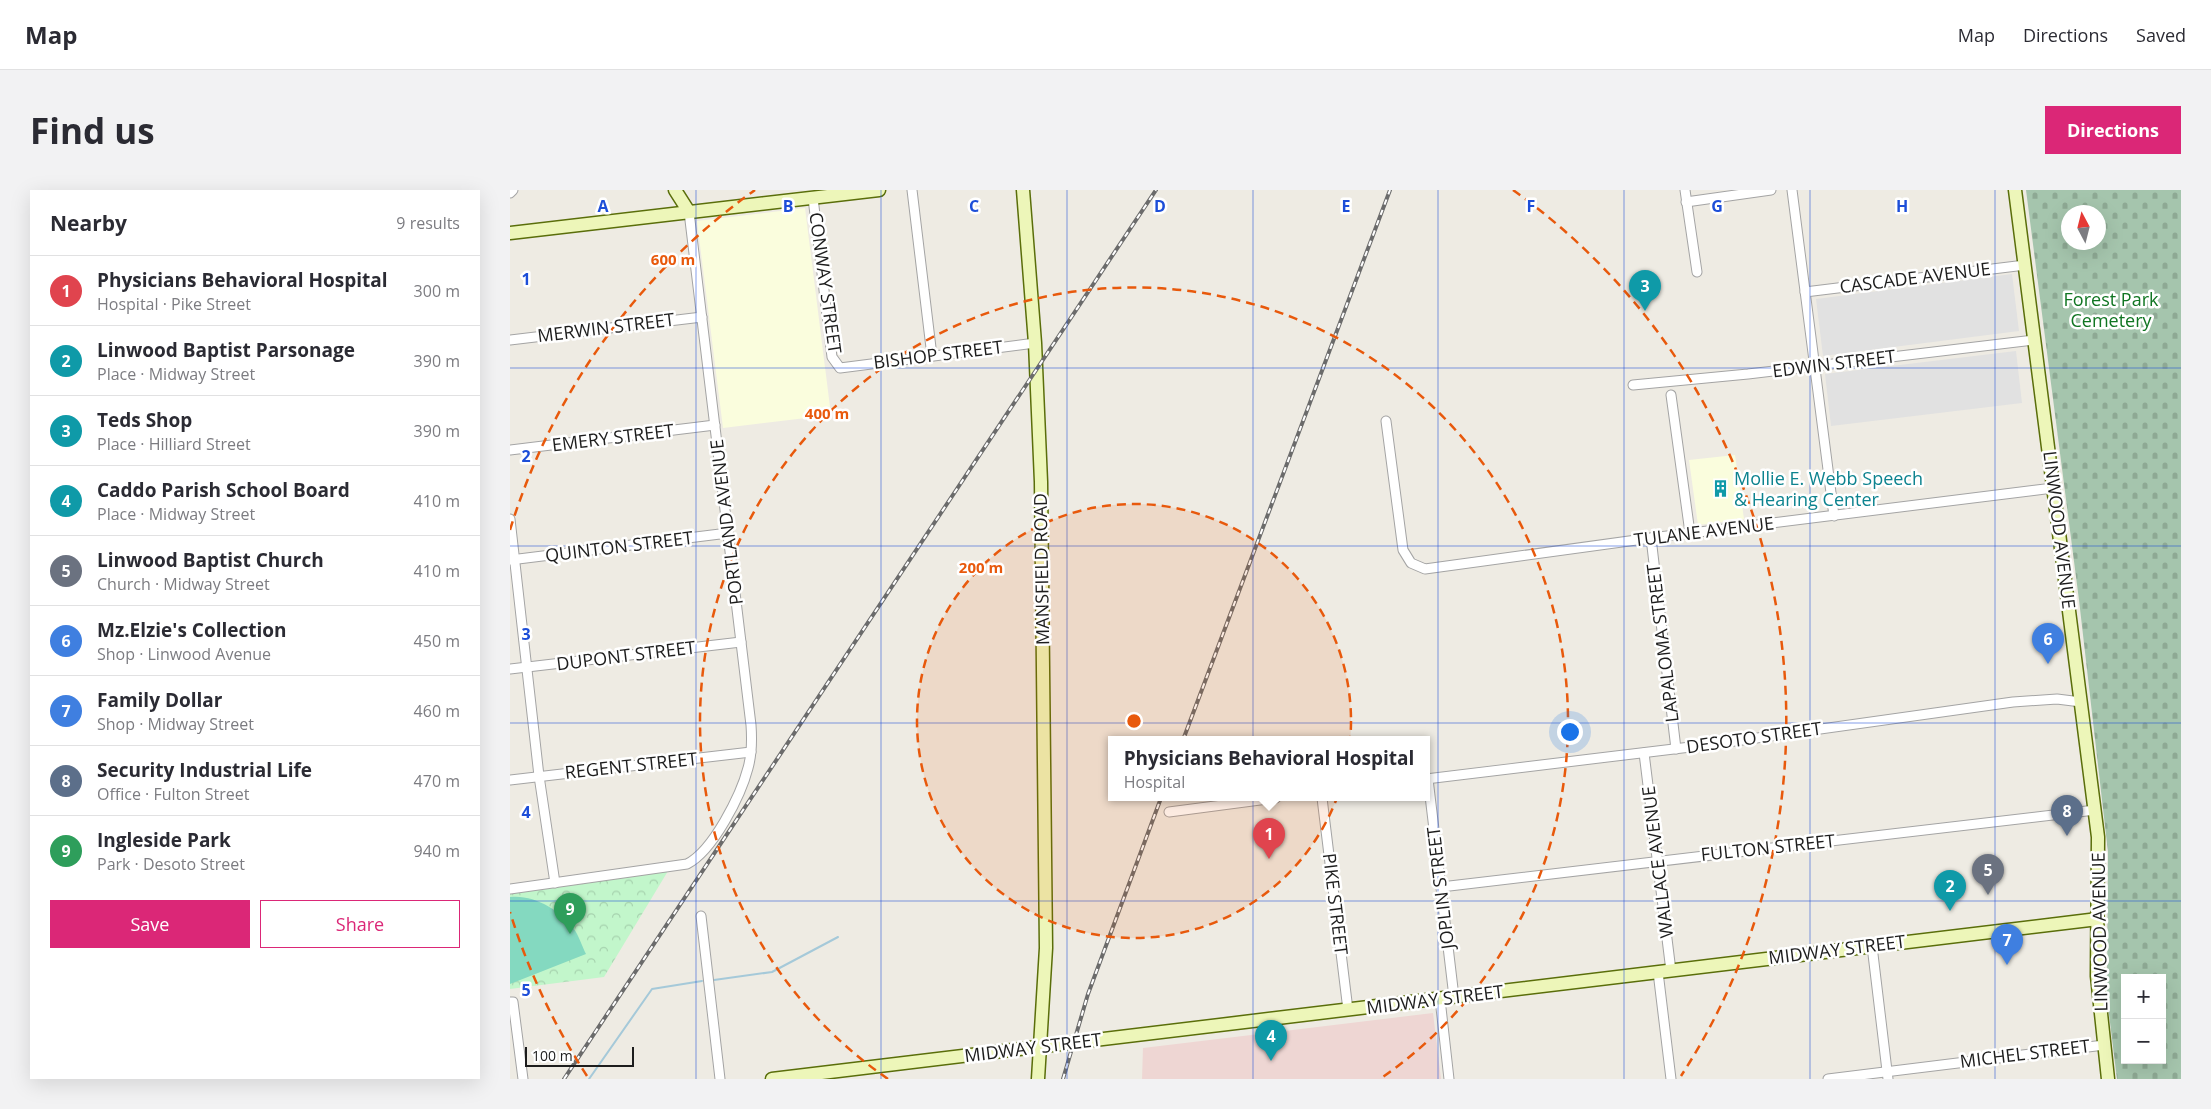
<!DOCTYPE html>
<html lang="en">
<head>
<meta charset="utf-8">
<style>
	body { margin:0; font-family:"Open Sans",sans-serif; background:#f2f2f3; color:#2b2b33 }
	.controls { position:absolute; right:15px; bottom:15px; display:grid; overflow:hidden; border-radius:0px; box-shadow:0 5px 20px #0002 }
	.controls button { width:45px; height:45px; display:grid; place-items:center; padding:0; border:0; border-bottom:1px solid #e1e1e2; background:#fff; color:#2b2b33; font:25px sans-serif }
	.compass { position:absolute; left:1551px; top:15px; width:45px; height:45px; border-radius:50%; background:#fff; box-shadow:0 5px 20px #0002; rotate:353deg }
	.scale { position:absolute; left:15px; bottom:12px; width:109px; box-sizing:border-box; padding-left:5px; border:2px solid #1d1d1d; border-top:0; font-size:14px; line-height:18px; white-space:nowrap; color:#1d1d1d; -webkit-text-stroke:4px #fff; paint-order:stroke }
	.you { position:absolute; left:1059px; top:541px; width:18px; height:18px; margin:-12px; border:4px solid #fff; border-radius:50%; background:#1a73e8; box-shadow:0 0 0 8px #1a73e833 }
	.badge { display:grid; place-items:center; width:32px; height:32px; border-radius:50%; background:#db2777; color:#fff; font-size:16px; font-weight:700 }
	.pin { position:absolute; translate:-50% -41px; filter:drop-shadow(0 1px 2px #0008) }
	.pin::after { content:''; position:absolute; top:26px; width:18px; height:15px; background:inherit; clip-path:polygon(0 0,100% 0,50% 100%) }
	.popup { position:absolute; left:598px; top:546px; width:322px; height:65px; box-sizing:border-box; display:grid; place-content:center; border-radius:0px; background:#fff; filter:drop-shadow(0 1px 4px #0005); font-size:16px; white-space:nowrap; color:#7c7c81 }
	.popup b { font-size:19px; color:#2b2b33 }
	.popup::after { content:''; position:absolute; left:50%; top:100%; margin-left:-10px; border:10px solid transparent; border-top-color:#fff }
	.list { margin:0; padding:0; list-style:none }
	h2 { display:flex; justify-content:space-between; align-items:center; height:65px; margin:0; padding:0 20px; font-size:21px }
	h2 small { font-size:16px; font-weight:400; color:#7c7c81 }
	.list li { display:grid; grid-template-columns:32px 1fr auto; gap:15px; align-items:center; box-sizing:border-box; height:70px; padding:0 20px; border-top:1px solid #e1e1e2 }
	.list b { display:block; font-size:19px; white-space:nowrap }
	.list p { margin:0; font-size:16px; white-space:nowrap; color:#7c7c81 }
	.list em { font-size:16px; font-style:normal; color:#7c7c81 }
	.actions { display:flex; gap:10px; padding:15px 20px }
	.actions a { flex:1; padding:11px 0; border:1px solid #db2777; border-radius:0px; text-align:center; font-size:18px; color:#db2777 }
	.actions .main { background:#db2777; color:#fff }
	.map { position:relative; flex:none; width:1671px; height:889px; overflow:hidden; border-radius:0px }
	header { display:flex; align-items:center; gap:30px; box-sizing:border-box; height:70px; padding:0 25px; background:#fff; border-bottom:1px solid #e1e1e2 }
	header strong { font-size:24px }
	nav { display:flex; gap:28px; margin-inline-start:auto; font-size:18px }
	.intro { display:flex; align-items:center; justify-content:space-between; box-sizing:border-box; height:120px; padding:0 30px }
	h1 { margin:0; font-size:35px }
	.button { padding:12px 22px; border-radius:0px; background:#db2777; color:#fff; font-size:18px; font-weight:700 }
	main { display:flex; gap:30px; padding:0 30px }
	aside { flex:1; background:#fff; border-radius:0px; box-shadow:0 5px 20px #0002 }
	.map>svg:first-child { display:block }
	.commercial { fill:#eed6d3 }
	.education { fill:#fafddd }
	.cemetery { fill:url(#cemetery-stones); fill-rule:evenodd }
	.park { fill:url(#park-crowns) }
	.pitch { fill:#84d9c0 }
	.parking { fill:#e1e1e1 }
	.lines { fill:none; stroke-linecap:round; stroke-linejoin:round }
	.stream { stroke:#a5c9d9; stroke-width:2 }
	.street-casing { stroke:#a4a4a4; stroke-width:11 }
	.secondary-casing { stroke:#5a6e0a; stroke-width:15 }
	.street { stroke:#fff; stroke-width:9 }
	.secondary { stroke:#edf6b9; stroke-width:12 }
	.rail-casing { stroke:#6b6b6b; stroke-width:4 }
	.rail { stroke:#fff; stroke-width:2; stroke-dasharray:5.5; stroke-linecap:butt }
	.grid { fill:none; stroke:#1d4ed8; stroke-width:1; stroke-opacity:0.55 }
	.ring { fill:none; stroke:#e8590c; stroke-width:2.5; stroke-dasharray:9 6 }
	.labels { text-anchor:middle; stroke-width:5; stroke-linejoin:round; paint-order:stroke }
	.street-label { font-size:18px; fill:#1d1d1d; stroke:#fff }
	.park-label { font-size:18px; fill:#107522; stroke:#fff }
	.culture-label { font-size:18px; fill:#0d838f; stroke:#fff; text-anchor:start }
	.grid-label { font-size:16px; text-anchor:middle; font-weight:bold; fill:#1d4ed8; stroke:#fff; stroke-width:5; stroke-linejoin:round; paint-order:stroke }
	.centre { fill:#e8590c; stroke:#fff; stroke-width:2.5 }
	.ring-label { font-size:15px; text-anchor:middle; font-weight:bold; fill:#e8590c; stroke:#fff; stroke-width:5; stroke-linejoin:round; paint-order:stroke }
</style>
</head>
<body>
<header>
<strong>Map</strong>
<nav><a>Map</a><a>Directions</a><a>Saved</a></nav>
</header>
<div class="intro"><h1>Find us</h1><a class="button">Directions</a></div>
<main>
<aside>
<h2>Nearby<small>9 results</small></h2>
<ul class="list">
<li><span class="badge" style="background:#e0444e">1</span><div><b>Physicians Behavioral Hospital</b><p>Hospital · Pike Street</p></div><em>300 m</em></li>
<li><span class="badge" style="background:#0f9aa8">2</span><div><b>Linwood Baptist Parsonage</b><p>Place · Midway Street</p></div><em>390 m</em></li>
<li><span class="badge" style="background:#0f9aa8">3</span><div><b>Teds Shop</b><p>Place · Hilliard Street</p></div><em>390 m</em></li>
<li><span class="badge" style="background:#0f9aa8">4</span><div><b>Caddo Parish School Board</b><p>Place · Midway Street</p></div><em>410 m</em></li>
<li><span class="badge" style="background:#6b7280">5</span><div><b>Linwood Baptist Church</b><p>Church · Midway Street</p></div><em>410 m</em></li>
<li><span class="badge" style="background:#3f7fe0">6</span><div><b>Mz.Elzie's Collection</b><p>Shop · Linwood Avenue</p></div><em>450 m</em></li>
<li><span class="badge" style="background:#3f7fe0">7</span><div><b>Family Dollar</b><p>Shop · Midway Street</p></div><em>460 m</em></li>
<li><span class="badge" style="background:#5c6f8a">8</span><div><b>Security Industrial Life</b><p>Office · Fulton Street</p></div><em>470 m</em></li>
<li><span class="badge" style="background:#2e9e5b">9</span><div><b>Ingleside Park</b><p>Park · Desoto Street</p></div><em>940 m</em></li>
</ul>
<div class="actions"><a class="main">Save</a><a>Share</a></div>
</aside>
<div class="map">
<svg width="1671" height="889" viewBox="0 0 1671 889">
	<defs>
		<pattern id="cemetery-stones" width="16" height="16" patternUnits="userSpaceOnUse" patternTransform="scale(1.25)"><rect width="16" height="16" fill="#a5c5ad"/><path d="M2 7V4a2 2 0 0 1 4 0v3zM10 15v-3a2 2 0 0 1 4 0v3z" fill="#8ea994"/></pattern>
		<pattern id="park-crowns" width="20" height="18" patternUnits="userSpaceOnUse" patternTransform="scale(1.25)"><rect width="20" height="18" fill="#c2f6cb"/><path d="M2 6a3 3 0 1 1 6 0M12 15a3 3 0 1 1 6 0" fill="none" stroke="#a6d2ae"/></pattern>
	</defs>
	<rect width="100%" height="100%" fill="#eeebe3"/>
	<path class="commercial" d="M923,823L931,889H632L633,858Z"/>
	<g class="education">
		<path d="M295,18L321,225L213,238L187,31Z"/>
		<path d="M1225,265L1234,329L1188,335L1179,270Z"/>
	</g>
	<path class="cemetery" d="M1516,0H1671V889H1607L1597,808L1598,662L1569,410ZM1558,22H1588V52H1558ZM1615,788H1652V870H1615Z"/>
	<path class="park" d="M158,681L94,787L0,799V702Z"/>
	<path class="pitch" d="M0,707C23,704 51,720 64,739C69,746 72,756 76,764L0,794Z"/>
	<g class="parking">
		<path d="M1502,84L1509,141L1313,166L1306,109Z"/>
		<path d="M1506,161L1512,213L1321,236L1315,184Z"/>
	</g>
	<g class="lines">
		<g class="stream">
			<path d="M204,790L262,782L328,747"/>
			<path d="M79,889L142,799L192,791"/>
		</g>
		<defs>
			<g id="street">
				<path d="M402,0L422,166"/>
				<path d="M1175,0L1187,82"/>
				<path d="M1282,0L1324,326"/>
				<path d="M0,3L3,0"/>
				<path d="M303,8L322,167L330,178L525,153"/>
				<path d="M1176,12L1261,0"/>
				<path d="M1295,102L1515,75"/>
				<path d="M0,150L192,127"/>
				<path d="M1123,195L1238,184L1524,150"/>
				<path d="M1161,205L1180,343"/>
				<path d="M876,231L893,360L901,373L915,379L1141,348L1543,298"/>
				<path d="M0,260L205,235"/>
				<path d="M0,329L29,586L45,693"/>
				<path d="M1141,348L1166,559"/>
				<path d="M0,370L218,343"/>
				<path d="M0,479L231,452"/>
				<path d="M1134,563L1161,781"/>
				<path d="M916,589L1197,555L1503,512L1547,509L1571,512"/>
				<path d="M918,589L944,807"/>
				<path d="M0,590L241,562"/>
				<path d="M812,608L838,820"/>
				<path d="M659,622L766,608"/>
				<path d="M931,697L1585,620"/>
				<path d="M0,699L177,674C203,661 231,605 238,578C242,564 242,549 241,535L179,22"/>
				<path d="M191,726L210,889"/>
				<path d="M1362,756L1378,889"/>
				<path d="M1148,782L1161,889"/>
				<path d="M930,809L939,889"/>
				<path d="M0,812H3L13,889"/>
				<path d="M1318,889L1594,855"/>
			</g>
			<g id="secondary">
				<path d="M165,0L179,22"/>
				<path d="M513,0L525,153L531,292L536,758L528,889"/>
				<path d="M1505,0L1588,647L1587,786L1598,889"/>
				<path d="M0,43L369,0"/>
				<path d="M262,889L1588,729"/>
			</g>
		</defs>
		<use href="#street" class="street-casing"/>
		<use href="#secondary" class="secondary-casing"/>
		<use href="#street" class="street"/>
		<use href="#secondary" class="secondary"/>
		<defs>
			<g id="rail">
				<path d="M673,550L880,0"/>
				<path d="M54,889L646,0"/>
				<path d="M553,889L578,804L651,608"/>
			</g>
		</defs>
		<use href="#rail" class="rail-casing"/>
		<use href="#rail" class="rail"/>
	</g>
	<path class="grid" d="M186,0V889M371,0V889M557,0V889M743,0V889M928,0V889M1114,0V889M1300,0V889M1485,0V889M0,178H1671M0,356H1671M0,533H1671M0,711H1671"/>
	<circle cx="624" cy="531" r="217" fill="#e8590c" fill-opacity=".12"/>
	<g class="ring">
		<circle cx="624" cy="531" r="217"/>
		<path d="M378 889A434 434 0 1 1 870 889"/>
		<path d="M77 886A652 652 0 0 1 0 722M0 340A652 652 0 0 1 245 0M1003 0A652 652 0 0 1 1171 886"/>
	</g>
	<defs>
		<symbol id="building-bare" viewBox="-9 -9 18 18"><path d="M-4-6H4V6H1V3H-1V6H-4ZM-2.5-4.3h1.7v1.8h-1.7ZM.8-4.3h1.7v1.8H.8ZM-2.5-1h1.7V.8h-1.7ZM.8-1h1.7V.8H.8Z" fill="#0f9aa8" stroke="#fff" stroke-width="2.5" paint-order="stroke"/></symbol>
	</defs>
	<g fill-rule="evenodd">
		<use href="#building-bare" x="1198" y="286" width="25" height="25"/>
	</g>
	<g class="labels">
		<g class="street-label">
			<text transform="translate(1405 88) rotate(-7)" y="6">CASCADE AVENUE</text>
			<text transform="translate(315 93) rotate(82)" y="6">CONWAY STREET</text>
			<text transform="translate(96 138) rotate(-7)" y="6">MERWIN STREET</text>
			<text transform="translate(428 165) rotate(-7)" y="6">BISHOP STREET</text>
			<text transform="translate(1324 174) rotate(-7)" y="6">EDWIN STREET</text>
			<text transform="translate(103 248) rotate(-7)" y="6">EMERY STREET</text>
			<text transform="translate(217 332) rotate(-97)" y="6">PORTLAND AVENUE</text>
			<text transform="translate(1549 340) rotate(83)" y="6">LINWOOD AVENUE</text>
			<text transform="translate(1194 342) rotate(-7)" y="6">TULANE AVENUE</text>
			<text transform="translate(109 357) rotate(-7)" y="6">QUINTON STREET</text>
			<text transform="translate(532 379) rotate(-91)" y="6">MANSFIELD ROAD</text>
			<text transform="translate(1153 453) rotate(-97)" y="6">LAPALOMA STREET</text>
			<text transform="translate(116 466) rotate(-7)" y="6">DUPONT STREET</text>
			<text transform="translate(1244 548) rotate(-8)" y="6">DESOTO STREET</text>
			<text transform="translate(121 576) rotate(-6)" y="6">REGENT STREET</text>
			<text transform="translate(1258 658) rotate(-6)" y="6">FULTON STREET</text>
			<text transform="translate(1148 672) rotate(-97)" y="6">WALLACE AVENUE</text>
			<text transform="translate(931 698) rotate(-97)" y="6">JOPLIN STREET</text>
			<text transform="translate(825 714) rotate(83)" y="6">PIKE STREET</text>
			<text transform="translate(1590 742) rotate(-91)" y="6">LINWOOD AVENUE</text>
			<text transform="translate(1327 760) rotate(-7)" y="6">MIDWAY STREET</text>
			<text transform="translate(925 810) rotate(-7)" y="6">MIDWAY STREET</text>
			<text transform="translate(523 858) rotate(-7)" y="6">MIDWAY STREET</text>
			<text transform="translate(1515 864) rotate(-7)" y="6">MICHEL STREET</text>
		</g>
		<g class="park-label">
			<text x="1601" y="116">Forest Park<tspan x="1601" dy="21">Cemetery</tspan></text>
		</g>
		<g class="culture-label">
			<text x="1224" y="295">Mollie E. Webb Speech<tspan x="1224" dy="21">&amp; Hearing Center</tspan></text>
		</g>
	</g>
	<g class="grid-label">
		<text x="93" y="22">A</text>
		<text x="278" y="22">B</text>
		<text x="464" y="22">C</text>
		<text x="650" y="22">D</text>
		<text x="836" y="22">E</text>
		<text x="1021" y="22">F</text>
		<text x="1207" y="22">G</text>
		<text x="1392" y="22">H</text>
		<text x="16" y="95">1</text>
		<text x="16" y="272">2</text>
		<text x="16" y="450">3</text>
		<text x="16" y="628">4</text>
		<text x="16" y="806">5</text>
	</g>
	<circle cx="624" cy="531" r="8" class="centre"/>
	<g class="ring-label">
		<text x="163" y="75">600 m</text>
		<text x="317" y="229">400 m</text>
		<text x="471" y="383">200 m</text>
	</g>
</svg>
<div class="controls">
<button>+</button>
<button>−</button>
</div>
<svg class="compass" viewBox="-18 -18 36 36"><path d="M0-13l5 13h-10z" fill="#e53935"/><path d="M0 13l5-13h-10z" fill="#7c7c81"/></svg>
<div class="scale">100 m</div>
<div class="you"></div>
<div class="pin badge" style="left:759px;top:669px;background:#e0444e">1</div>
<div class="popup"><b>Physicians Behavioral Hospital</b>Hospital</div>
<div class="pin badge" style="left:1440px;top:721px;background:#0f9aa8">2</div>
<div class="pin badge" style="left:1135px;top:121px;background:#0f9aa8">3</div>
<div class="pin badge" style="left:761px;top:871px;background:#0f9aa8">4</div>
<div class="pin badge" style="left:1478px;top:705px;background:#6b7280">5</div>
<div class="pin badge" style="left:1538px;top:474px;background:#3f7fe0">6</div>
<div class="pin badge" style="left:1497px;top:775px;background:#3f7fe0">7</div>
<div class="pin badge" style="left:1557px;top:646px;background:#5c6f8a">8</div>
<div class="pin badge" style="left:60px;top:744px;background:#2e9e5b">9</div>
</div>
</main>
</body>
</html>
